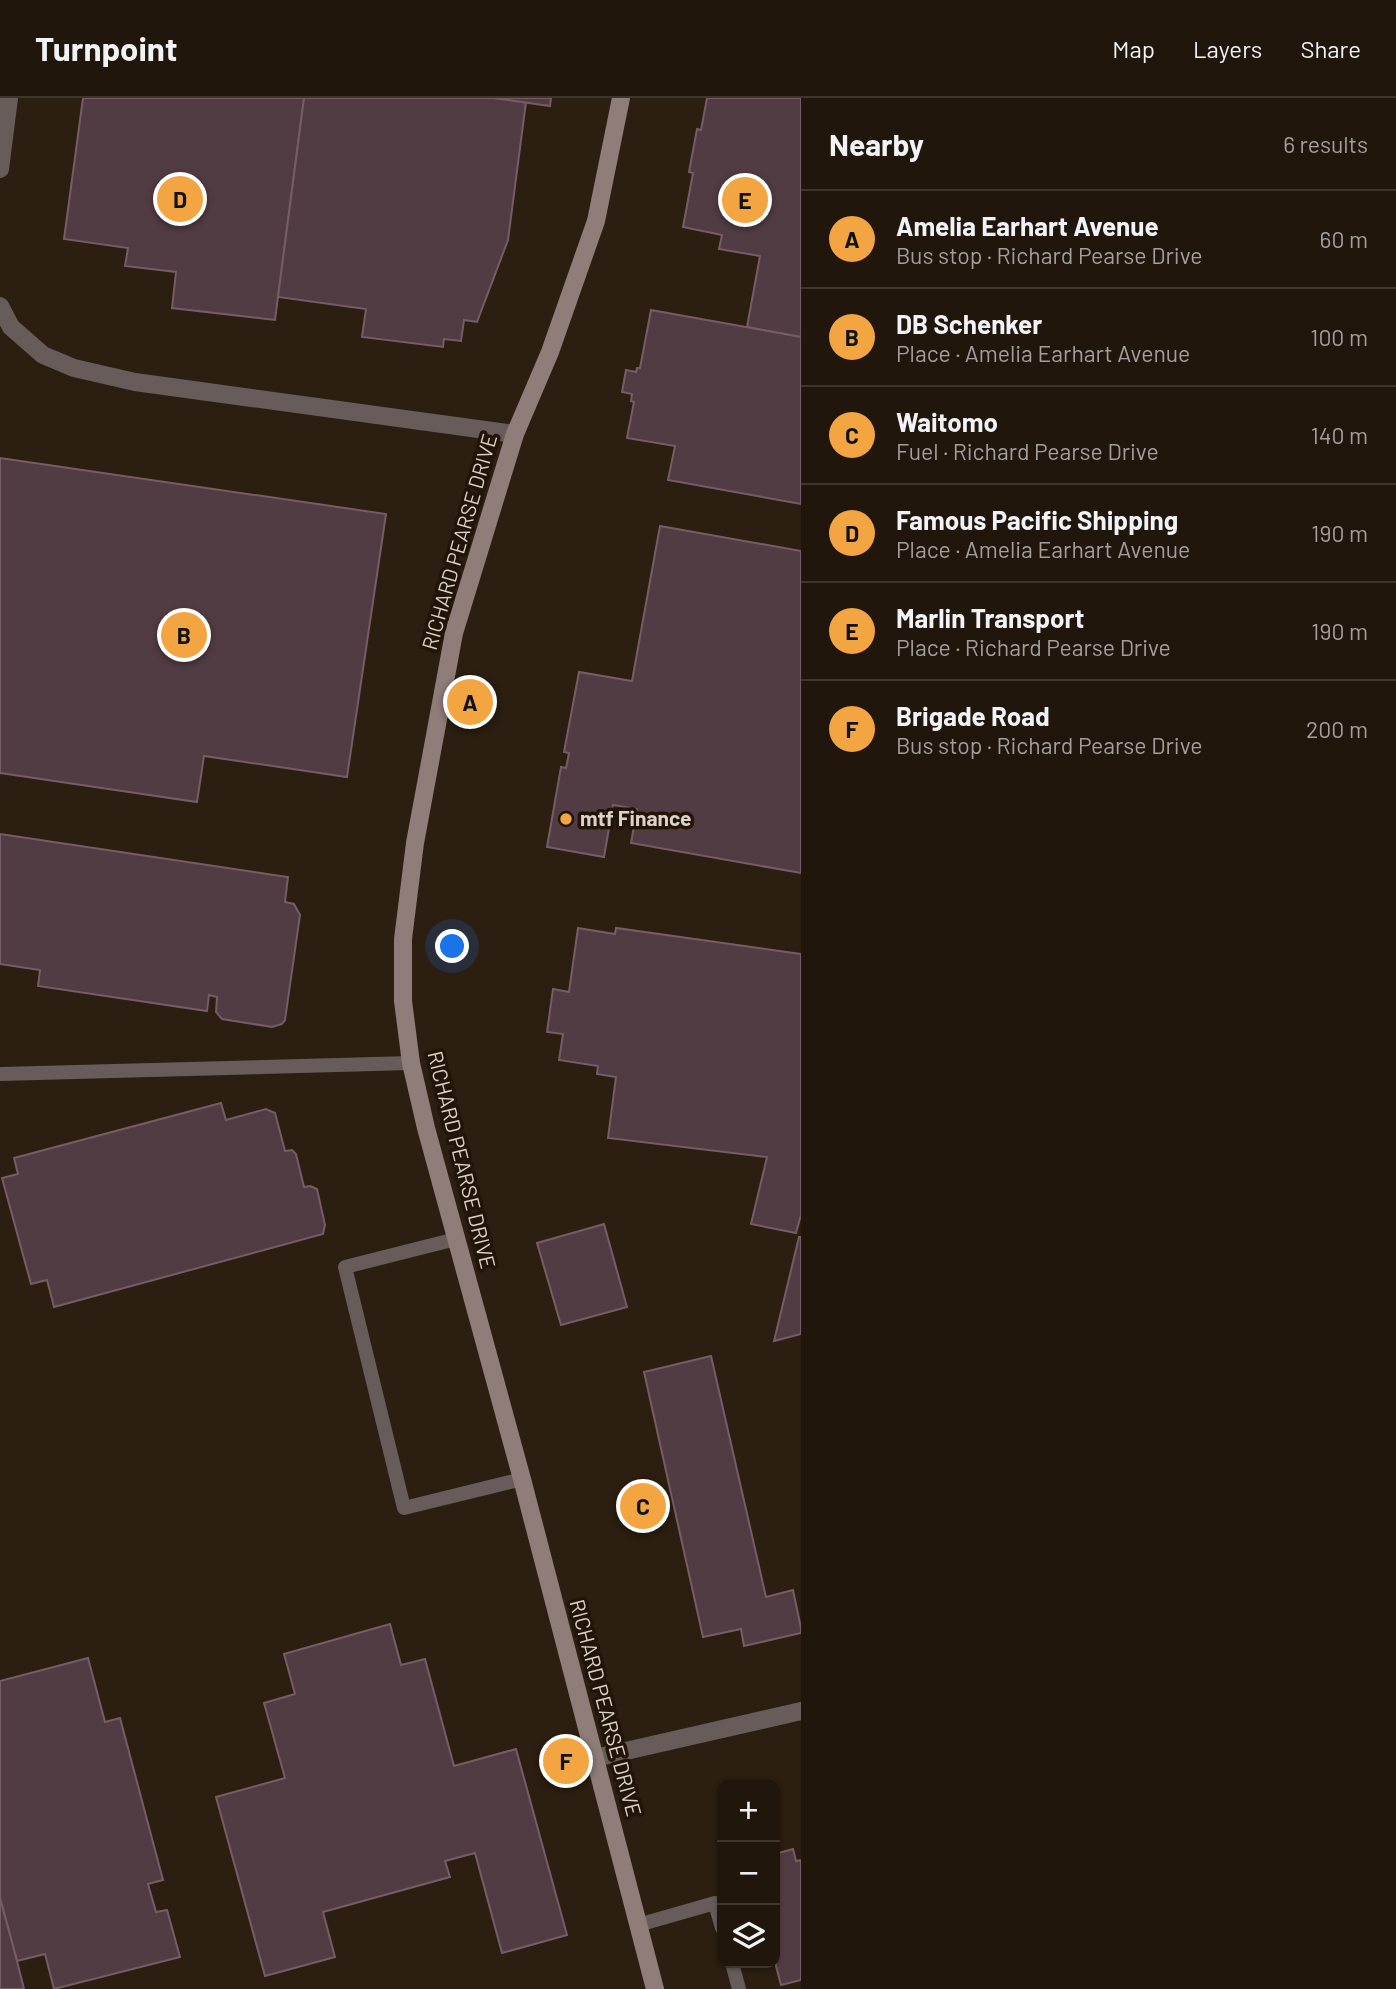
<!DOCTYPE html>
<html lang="en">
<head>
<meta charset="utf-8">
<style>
	body { margin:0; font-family:Barlow,sans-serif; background:#2d231a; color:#f1f3f6 }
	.controls { position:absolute; right:21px; bottom:21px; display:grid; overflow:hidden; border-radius:14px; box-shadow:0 2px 5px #0004 }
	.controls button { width:63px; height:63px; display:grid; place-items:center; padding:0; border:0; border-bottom:2px solid #3e352d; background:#21160c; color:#f1f3f6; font:35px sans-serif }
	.you { position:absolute; left:453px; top:849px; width:24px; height:24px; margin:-18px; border:5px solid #fff; border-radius:50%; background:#1a73e8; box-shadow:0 0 0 10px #1a73e833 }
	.badge { display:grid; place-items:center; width:46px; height:46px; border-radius:50%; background:#f2a541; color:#111; font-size:23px; font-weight:700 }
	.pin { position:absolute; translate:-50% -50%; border:4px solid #fff; box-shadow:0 2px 7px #0006 }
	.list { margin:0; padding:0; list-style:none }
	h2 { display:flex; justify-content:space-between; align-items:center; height:91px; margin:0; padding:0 28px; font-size:30px }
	h2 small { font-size:23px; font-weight:400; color:#a29f9d }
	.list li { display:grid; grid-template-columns:46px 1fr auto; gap:21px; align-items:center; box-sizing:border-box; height:98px; padding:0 28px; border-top:2px solid #3e352d }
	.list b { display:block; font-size:26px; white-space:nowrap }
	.list p { margin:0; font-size:23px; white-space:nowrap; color:#a29f9d }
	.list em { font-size:23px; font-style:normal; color:#a29f9d }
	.icon { flex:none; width:38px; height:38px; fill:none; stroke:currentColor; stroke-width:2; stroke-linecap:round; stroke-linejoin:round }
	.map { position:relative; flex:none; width:801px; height:1891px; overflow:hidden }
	header { display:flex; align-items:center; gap:42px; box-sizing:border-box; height:98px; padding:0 35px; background:#21160c; border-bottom:2px solid #3e352d }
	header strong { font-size:33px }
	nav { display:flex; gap:38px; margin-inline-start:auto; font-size:24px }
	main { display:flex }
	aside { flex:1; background:#21160c }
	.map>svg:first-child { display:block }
	.building { fill:#523c44; stroke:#755d66; stroke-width:2 }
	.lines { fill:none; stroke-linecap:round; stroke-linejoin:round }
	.lane { stroke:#675c59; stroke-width:14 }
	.street { stroke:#675c59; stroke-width:18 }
	.secondary { stroke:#8e7d78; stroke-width:18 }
	.poi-dot { fill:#f2a541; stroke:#221507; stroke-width:2.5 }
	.labels { text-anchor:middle; stroke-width:7; stroke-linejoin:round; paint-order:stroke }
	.street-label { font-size:21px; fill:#dcd2c9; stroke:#221507 }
	.poi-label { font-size:21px; font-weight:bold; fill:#dcd2c9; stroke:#221507; text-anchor:start }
</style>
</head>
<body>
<header>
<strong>Turnpoint</strong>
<nav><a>Map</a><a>Layers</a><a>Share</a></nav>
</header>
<main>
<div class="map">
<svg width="801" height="1891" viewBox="0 0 801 1891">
	<rect width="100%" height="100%" fill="#2c1e10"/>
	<g class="building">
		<path d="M83,0H304L275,222L172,210L176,174L125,168L128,150L64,141Z"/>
		<path d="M304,0H494L526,4L508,142L477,224L464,222L461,243L444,241L443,249L362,239L366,211L278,199Z"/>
		<path d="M494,0H551L550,8Z"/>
		<path d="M707,0H801V239L747,229L760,158L719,151L722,137L683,129L693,75L689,74L697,31L701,32Z"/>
		<path d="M651,212L801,239V406L668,382L675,348L627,340L634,304L631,303L632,296L622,294L626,272L636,274L637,270H640Z"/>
		<path d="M0,360L386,416L347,679L204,658L197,704L0,675Z"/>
		<path d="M660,428L801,453V775L631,745L637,711L613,707L604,759L547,749L561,669L566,670L569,655L564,654L579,574L632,583Z"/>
		<path d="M0,736L288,779L285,804L294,806L300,817L285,922L282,926L272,929L222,921L216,914L217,899L209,897L207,913L38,888L40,872L0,866Z"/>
		<path d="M578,830L615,836L616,830L801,856V1117L796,1135L751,1126L767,1059L608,1040L616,979L597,976L598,968L559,962L563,936L547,934L553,891L569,894Z"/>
		<path d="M221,1005L226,1022L266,1011L275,1015L285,1053L292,1052L296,1056L304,1089L310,1088L317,1091L325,1127L323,1136L54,1209L47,1182L31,1186L2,1080L18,1076L14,1060Z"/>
		<path d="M604,1126L627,1209L561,1227L537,1145Z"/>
		<path d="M799,1139H801V1236L774,1243Z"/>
		<path d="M711,1258L766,1499L793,1492L801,1530V1535L744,1548L741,1531L703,1539L644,1274Z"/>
		<path d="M390,1526L401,1567L425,1561L454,1668L516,1651L567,1837L502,1855L475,1755L445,1763L450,1779L323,1814L335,1859L265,1878L216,1699L285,1680L264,1605L295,1596L284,1556Z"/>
		<path d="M88,1560L105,1624L120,1620L163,1782L148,1786L156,1814L167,1812L180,1859L54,1891L45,1856L17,1863L0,1800V1583Z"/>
		<path d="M793,1751L796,1763L801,1762V1882L781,1887L775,1864V1756Z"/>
		<path d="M0,1800L17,1863L24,1891H0Z"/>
	</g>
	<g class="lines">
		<g class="lane">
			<path d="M0,976L411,965"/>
			<path d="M456,1141L345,1169L404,1410L522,1381"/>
			<path d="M638,1827L715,1805L722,1830"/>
			<path d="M732,1865L739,1891"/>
		</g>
		<g class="street">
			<path d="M0,71L9,0"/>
			<path d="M0,208L11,229L43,257L74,270L135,284L515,336"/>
			<path d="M595,1660L801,1613"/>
		</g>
		<path class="secondary" d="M621,0L596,123L550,254L515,336L454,535L415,745L403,841V903L411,965L426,1030L522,1381L655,1891"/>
	</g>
	<circle class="poi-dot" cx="566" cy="721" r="7"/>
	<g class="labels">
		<g class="street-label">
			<text transform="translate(460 444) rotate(-74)" y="7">RICHARD PEARSE DRIVE</text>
			<text transform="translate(461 1062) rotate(76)" y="7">RICHARD PEARSE DRIVE</text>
			<text transform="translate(605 1610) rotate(75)" y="7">RICHARD PEARSE DRIVE</text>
		</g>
		<g class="poi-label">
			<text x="580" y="728">mtf Finance</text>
		</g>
	</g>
</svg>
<div class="controls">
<button>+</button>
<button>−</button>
<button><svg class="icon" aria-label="layers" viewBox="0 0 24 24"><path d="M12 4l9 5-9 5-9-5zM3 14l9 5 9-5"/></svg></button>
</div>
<div class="you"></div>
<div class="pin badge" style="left:470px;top:604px">A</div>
<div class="pin badge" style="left:184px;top:537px">B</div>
<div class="pin badge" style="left:643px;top:1408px">C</div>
<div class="pin badge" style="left:180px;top:101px">D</div>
<div class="pin badge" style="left:745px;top:102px">E</div>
<div class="pin badge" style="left:566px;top:1663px">F</div>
</div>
<aside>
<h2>Nearby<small>6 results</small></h2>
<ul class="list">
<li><span class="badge">A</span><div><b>Amelia Earhart Avenue</b><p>Bus stop · Richard Pearse Drive</p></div><em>60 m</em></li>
<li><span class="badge">B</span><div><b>DB Schenker</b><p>Place · Amelia Earhart Avenue</p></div><em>100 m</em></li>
<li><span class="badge">C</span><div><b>Waitomo</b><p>Fuel · Richard Pearse Drive</p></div><em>140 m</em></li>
<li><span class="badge">D</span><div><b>Famous Pacific Shipping</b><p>Place · Amelia Earhart Avenue</p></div><em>190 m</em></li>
<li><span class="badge">E</span><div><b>Marlin Transport</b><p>Place · Richard Pearse Drive</p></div><em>190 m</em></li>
<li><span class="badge">F</span><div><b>Brigade Road</b><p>Bus stop · Richard Pearse Drive</p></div><em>200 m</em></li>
</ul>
</aside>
</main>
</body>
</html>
